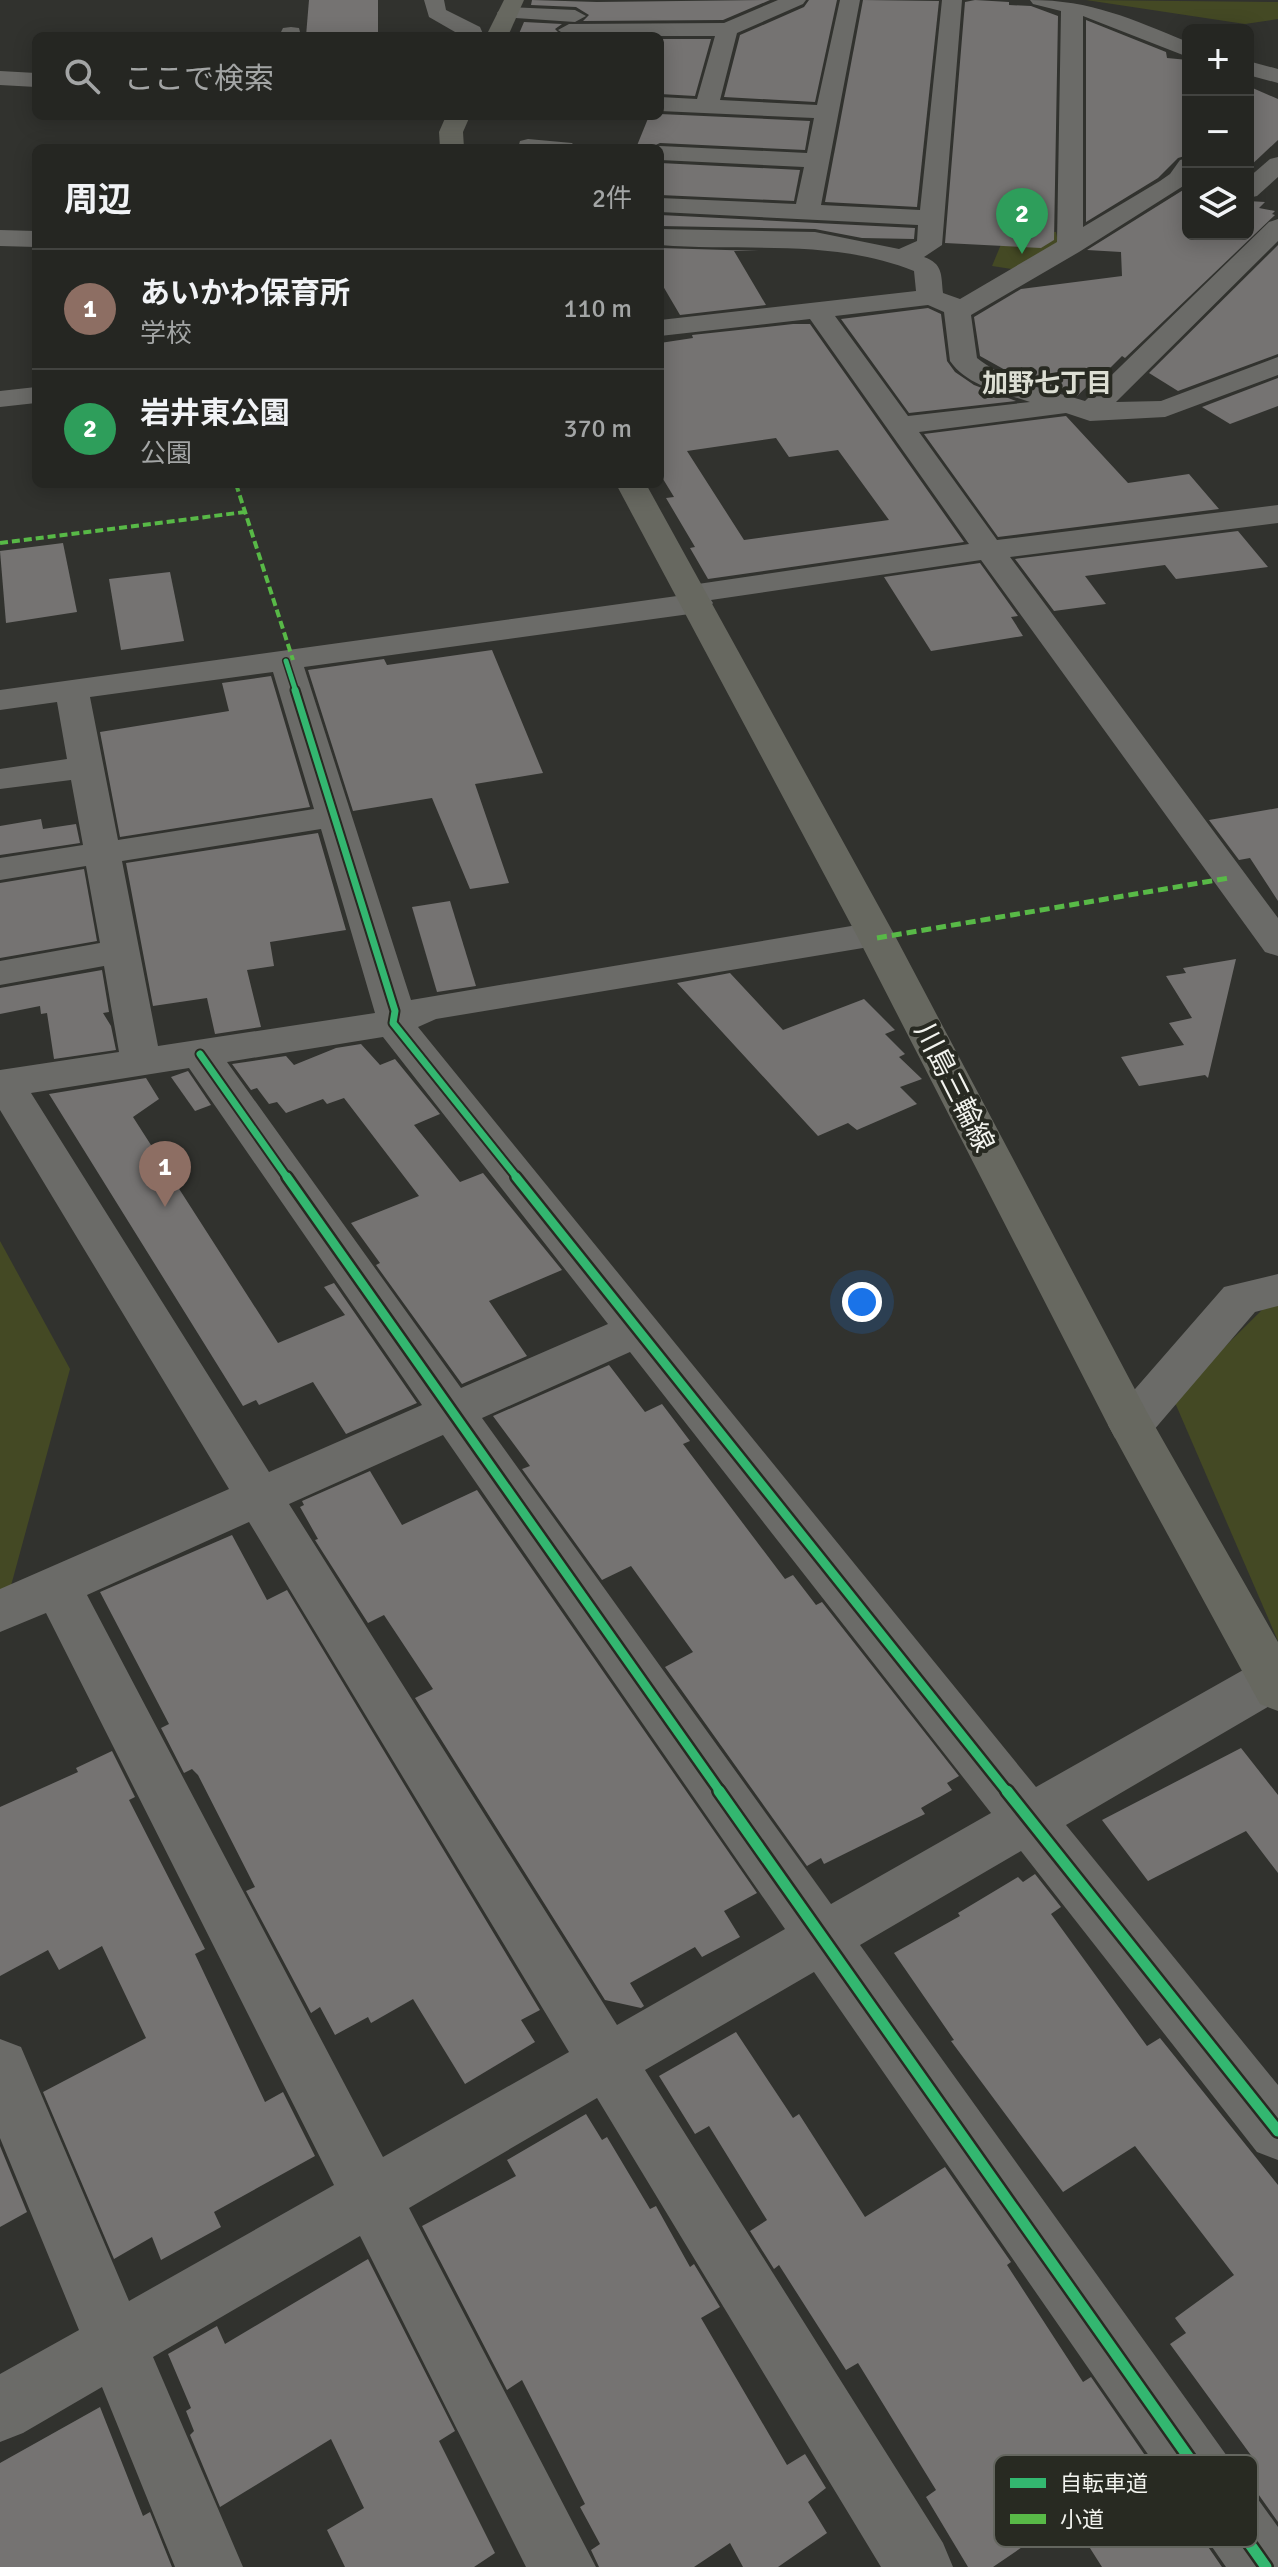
<!DOCTYPE html>
<html lang="ja">
<head>
<meta charset="utf-8">
<style>
	body { margin:0; font-family:Signika,"Noto Sans JP",sans-serif; background:#31322f; color:#f1f3f6 }
	.controls { position:absolute; right:24px; top:24px; display:grid; overflow:hidden; border-radius:12px; box-shadow:0 4px 20px #0003 }
	.controls button { width:72px; height:72px; display:grid; place-items:center; padding:0; border:0; border-bottom:2px solid #424340; background:#252622; color:#f1f3f6; font:40px sans-serif }
	.you { position:absolute; left:862px; top:1302px; width:28px; height:28px; margin:-20px; border:6px solid #fff; border-radius:50%; background:#1a73e8; box-shadow:0 0 0 12px #1a73e833 }
	.badge { display:grid; place-items:center; width:52px; height:52px; border-radius:50%; background:#b45309; color:#fff; font-size:26px; font-weight:700 }
	.pin { position:absolute; translate:-50% -66px; filter:drop-shadow(0 2px 4px #0008) }
	.pin::after { content:''; position:absolute; top:42px; width:28px; height:24px; background:inherit; clip-path:polygon(0 0,100% 0,50% 100%) }
	.list { margin:0; padding:0; list-style:none }
	h2 { display:flex; justify-content:space-between; align-items:center; height:104px; margin:0; padding:0 32px; font-size:34px }
	h2 small { font-size:26px; font-weight:400; color:#a3a5a5 }
	.list li { display:grid; grid-template-columns:52px 1fr auto; gap:24px; align-items:center; box-sizing:border-box; height:120px; padding:0 32px; border-top:2px solid #424340 }
	.list b { display:block; font-size:30px; white-space:nowrap }
	.list p { margin:0; font-size:26px; white-space:nowrap; color:#a3a5a5 }
	.list em { font-size:26px; font-style:normal; color:#a3a5a5 }
	.icon { flex:none; width:44px; height:44px; fill:none; stroke:currentColor; stroke-width:2; stroke-linecap:round; stroke-linejoin:round }
	.map { position:relative; flex:none; width:1278px; height:2567px; overflow:hidden }
	.search { position:absolute; background:#252622; box-shadow:0 4px 20px #0003; left:32px; top:32px; width:632px; height:88px; display:flex; align-items:center; gap:20px; box-sizing:border-box; padding:0 28px; border-radius:12px; color:#a3a5a5; font-size:30px }
	.panel { position:absolute; background:#252622; box-shadow:0 4px 20px #0003; left:32px; top:144px; width:632px; height:344px; border-radius:12px }
	.map>svg:first-child { display:block }
	.green { fill:#444924 }
	.building { fill:#757372; fill-rule:evenodd }
	.lines { fill:none; stroke-linecap:round; stroke-linejoin:round }
	.minor { fill:#6b6b68; fill-rule:evenodd }
	.major { fill:#676860; fill-rule:evenodd }
	.quiet-far1 { stroke:#58b947; stroke-width:4; stroke-dasharray:8 4; stroke-linecap:butt }
	.quiet { stroke:#58b947; stroke-width:5; stroke-dasharray:10 5; stroke-linecap:butt }
	.cycleway-far3-casing { stroke:#282a22; stroke-width:8 }
	.cycleway-far2-casing { stroke:#282a22; stroke-width:11 }
	.cycleway-far1-casing { stroke:#282a22; stroke-width:14 }
	.cycleway-casing { stroke:#282a22; stroke-width:16 }
	.cycleway-far3 { stroke:#33b770; stroke-width:5 }
	.cycleway-far2 { stroke:#33b770; stroke-width:7 }
	.cycleway-far1 { stroke:#33b770; stroke-width:9 }
	.cycleway { stroke:#33b770; stroke-width:11 }
	.labels { text-anchor:middle; stroke-width:8; stroke-linejoin:round; paint-order:stroke }
	.far-neighbourhood-label { font-size:26px; font-weight:bold; fill:#dddfd4; stroke:#282a22 }
	.street-label { font-size:28px; fill:#f1f2ed; stroke:#282a22 }
	.key { fill:#282a22; stroke:#64665f; stroke-width:2 }
	.key-label { font-size:22px; fill:#f1f2ed }
</style>
</head>
<body>
<div class="map">
<svg width="1278" height="2567" viewBox="0 0 1278 2567">
	<rect width="100%" height="100%" fill="#31322e"/>
	<g class="green">
		<path d="M1086,0L1278,2V19L1245,24Z"/>
		<path d="M1007,230L1056,232L1059,247L1018,270L992,266Z"/>
		<path d="M0,1241L70,1369L0,1626Z"/>
		<path d="M1278,1302V1641L1173,1398L1266,1306Z"/>
	</g>
	<g class="building">
		<path d="M309,0H378V36H306Z"/>
		<path d="M532,0L597,2L770,0L723,20L583,21L589,15L576,7L531,5Z"/>
		<path d="M809,0H837L815,102L724,97L740,35L804,7Z"/>
		<path d="M863,0L939,1L917,207L825,202Z"/>
		<path d="M975,0L1009,2V5L1031,6L1058,16L1054,240L1041,248L945,243L965,2Z"/>
		<path d="M1086,20L1166,52L1167,58L1188,60V155L1178,158L1158,178L1086,222Z"/>
		<path d="M524,22L562,24L555,29L562,36H518Z"/>
		<path d="M660,39H711L695,96L660,94Z"/>
		<path d="M1248,86L1278,99V140L1248,168Z"/>
		<path d="M660,114L810,121L805,150L660,143L649,148H636L649,116Z"/>
		<path d="M660,163L800,170L794,201L660,195Z"/>
		<path d="M1188,187V234H1248V201L1265,202L1259,208L1275,211L1272,214L1275,215L1125,358L1122,356L1108,370L1105,369L1077,396L1016,376L980,356L974,317L1021,289L1122,276L1121,252L1087,250Z"/>
		<path d="M660,215L915,228L914,239L862,238L815,229L660,226Z"/>
		<path d="M1278,245V354L1178,391L1149,373Z"/>
		<path d="M660,248L759,251H734L766,305L680,315L660,281Z"/>
		<path d="M928,308L941,314L947,361L955,372L974,385L1016,401L909,413L841,319Z"/>
		<path d="M793,324H810L964,542L708,579L690,548L695,547L666,498L674,497L660,474V343L693,338L692,335ZM776,438L789,457L838,450L889,520L744,540L687,451Z"/>
		<path d="M1278,378V406L1230,424L1202,407Z"/>
		<path d="M1066,416L1128,483L1189,474L1219,509L998,537L924,434Z"/>
		<path d="M1238,531L1268,567L1176,579L1165,565L1085,576L1106,604L1054,611L1015,559Z"/>
		<path d="M63,543L77,612L6,623L0,551Z"/>
		<path d="M980,563L1018,616L1011,617L1023,636L931,651L884,577Z"/>
		<path d="M170,572L184,641L121,650L109,579Z"/>
		<path d="M492,650L543,773L475,784L509,883L470,889L432,798L353,811L308,670L384,659L387,665Z"/>
		<path d="M271,676L310,807L120,837L100,732L229,711L222,683Z"/>
		<path d="M1278,808V901L1250,858L1239,860L1209,820Z"/>
		<path d="M41,819L43,829L76,824L80,843L0,855V826Z"/>
		<path d="M318,833L346,930L270,942L274,966L247,970L261,1027L215,1034L207,998L153,1006L126,863Z"/>
		<path d="M84,869L97,941L0,958V883Z"/>
		<path d="M450,901L476,986L437,992L412,907Z"/>
		<path d="M1236,959L1208,1078L1205,1075L1139,1086L1121,1057L1184,1045L1169,1023L1192,1018L1166,976L1186,973L1183,968Z"/>
		<path d="M102,970L109,1012L103,1013L111,1026L116,1050L54,1059L47,1013L41,1014L40,1006L0,1014V988Z"/>
		<path d="M730,973L783,1030L864,999L895,1030L885,1034L905,1054L899,1057L922,1079L900,1087L917,1104L857,1130L848,1123L818,1136L677,983Z"/>
		<path d="M361,1044L380,1065L395,1059L440,1114L414,1125L460,1182L483,1173L562,1270L489,1301L527,1356L462,1384L376,1265L380,1263L351,1223L419,1196L344,1098L327,1104L323,1099L286,1113L277,1102L269,1104L257,1088L251,1090L232,1064L286,1056L294,1065L336,1048Z"/>
		<path d="M188,1071L211,1105L195,1111L171,1077Z"/>
		<path d="M146,1078L159,1099L133,1117L278,1343L345,1315L324,1287L334,1283L417,1403L346,1434L313,1382L259,1405L256,1400L243,1406L49,1094Z"/>
		<path d="M609,1365L645,1412L662,1404L690,1441L683,1444L785,1579L793,1575L816,1605L822,1602L959,1776L947,1783L952,1790L921,1808L925,1814L824,1864L821,1858L807,1866L665,1667L693,1652L631,1566L602,1580L522,1469L530,1466L493,1416Z"/>
		<path d="M370,1471L402,1525L477,1490L757,1893L724,1911L740,1937L702,1957L695,1947L630,1983L644,2006L641,2008L605,2000L415,1698L433,1689L384,1615L368,1623L315,1540L318,1539L300,1507L304,1505L302,1501Z"/>
		<path d="M232,1535L267,1600L287,1590L540,2010L521,2020L535,2042L465,2084L413,1999L371,2023L368,2017L335,2035L320,2007L311,2013L246,1891L255,1887L198,1775L192,1769L184,1773L161,1728L169,1724L100,1592Z"/>
		<path d="M1241,1748L1278,1795V1873L1246,1831L1148,1881L1102,1820Z"/>
		<path d="M112,1751L135,1797L129,1800L205,1949L195,1954L265,2102L283,2092L315,2156L214,2212L221,2227L161,2260L152,2237L114,2259L43,2092L146,2038L102,1946L59,1970L48,1950L0,1976V1807L78,1772L76,1768Z"/>
		<path d="M1035,1874L1061,1907L1051,1914L1147,2046L1160,2038L1278,2185V2522L1239,2467L1253,2458L1170,2344L1186,2333L1175,2318L1234,2275L1135,2146L1063,2192L951,2041L954,2040L894,1953L960,1916L958,1913L1018,1877L1023,1882Z"/>
		<path d="M736,2032L793,2118L799,2114L865,2217L945,2167L1011,2262L1007,2265L1083,2382L1091,2377L1222,2567H1102L1069,2515L993,2567H968L926,2497L936,2490L858,2363L846,2370L779,2265L774,2269L750,2231L767,2220L709,2126L695,2134L659,2076Z"/>
		<path d="M586,2114L602,2140L607,2137L650,2209L656,2206L690,2267L694,2264L720,2307L701,2318L787,2465L805,2454L826,2488L808,2502L827,2533L778,2567H743L730,2543L694,2567H599L591,2550L600,2544L580,2507L585,2504L522,2380L507,2390L422,2226L516,2176L507,2160Z"/>
		<path d="M0,2146L27,2212L0,2227Z"/>
		<path d="M368,2259L455,2431L439,2441L495,2553L474,2567H345L327,2530L364,2508L331,2439L220,2507L190,2435L194,2431L186,2411L191,2408L168,2354L217,2326L225,2344Z"/>
		<path d="M100,2407L143,2516L150,2512L172,2567H0V2463Z"/>
	</g>
	<g class="lines">
		<g class="minor">
			<path d="M424,0H444L446,10L480,27L484,36H462L429,17Z"/>
			<path d="M778,0H806L803,4L737,33L720,100L817,105L840,0H860L821,205L920,210L942,0H962L942,245L924,257C943,264 941,274 943,293L960,299L1057,242L1061,11L1033,4L1030,0C1092,0 1131,19 1188,42V57L1083,16V227L1160,181L1170,174L1180,160L1188,158V183L1079,252L971,315L977,358C1007,382 1049,390 1085,401L1269,222L1278,219V241L1116,402L1161,401L1278,357V375L1165,417L1090,421L1066,413L919,432L997,540L1278,505V523L1010,557L1278,918V956L1265,952L981,560L711,600L713,603L708,610L697,613L304,667L411,1000L875,922L888,926L894,934L888,942L875,946L436,1019L418,1027L1036,1787L1252,1665L1270,1658L1278,1661V1701L1066,1825L1278,2085V2160L1257,2152L1021,1851L860,1945L1278,2527V2567H1226L814,1972L645,2070L943,2543L953,2567H881L597,2098L409,2208L596,2567H526L360,2236L153,2357L243,2567H175L102,2387L23,2433L0,2442V2374L79,2330L0,2138V2039L21,2047L129,2301L334,2185L46,1613L0,1632V1589L229,1489L0,1110V1070L119,1052L104,966L0,985V961L100,943L86,866L0,880V858L83,845L71,780L0,789V769L67,759L57,702L0,710V690L677,596L680,587L691,585L969,544L810,319L660,336V320L916,291L914,271C831,238 747,252 660,245V229L815,232L899,249L917,241L918,225L660,212V198L796,204L804,167L660,160V148H652L660,146L807,153L814,118L660,111V97L697,99L715,36H567L558,30L569,24L724,23ZM928,305L944,312L950,361C967,386 1003,393 1030,402L908,416L835,316ZM273,672L314,809L118,840L90,697ZM321,829L375,1013L158,1046L122,861ZM383,1037L608,1324L461,1388L227,1062ZM189,1068L422,1405L269,1472L31,1093ZM630,1352L991,1813L831,1904L482,1418ZM443,1435L785,1929L617,2025L289,1504ZM249,1522L569,2052L383,2157L87,1595Z"/>
			<path d="M508,7L575,10L586,16L575,22L501,17L497,13L501,9Z"/>
			<path d="M291,27L299,28L301,36H279L283,28Z"/>
			<path d="M1248,61L1278,69V83L1248,75Z"/>
			<path d="M0,71L36,73V87L0,85Z"/>
			<path d="M528,139L572,143L576,148H518L520,141Z"/>
			<path d="M1278,157V177L1257,196L1248,198V178L1270,159Z"/>
			<path d="M0,230L36,231V247L0,246Z"/>
			<path d="M36,387V403L0,407V391Z"/>
			<path d="M1278,1274V1306L1255,1312L1147,1438L1131,1443L1115,1438L1108,1425L1115,1412L1224,1287Z"/>
		</g>
		<g class="major">
			<path d="M504,0H524L508,36H486Z"/>
			<path d="M446,116H470L463,132L464,148H440L439,132Z"/>
			<path d="M616,484H646L894,934L1148,1414L1278,1642V1711L1260,1704L1108,1425L856,934Z"/>
		</g>
		<g class="quiet-far1">
			<path d="M236,484L293,660"/>
			<path d="M0,543L245,512"/>
		</g>
		<path class="quiet" d="M877,938L1229,878"/>
		<defs>
			<path id="cycleway-far3" d="M286,661L296,692"/>
			<g id="cycleway-far2">
				<path d="M295,690L395,1011L393,1023L518,1179"/>
				<path d="M200,1054L288,1179"/>
			</g>
			<g id="cycleway-far1">
				<path d="M287,1177L721,1793"/>
				<path d="M516,1177L1008,1793"/>
			</g>
			<g id="cycleway">
				<path d="M719,1791L1266,2567"/>
				<path d="M1007,1791L1278,2131"/>
			</g>
		</defs>
		<use href="#cycleway-far3" class="cycleway-far3-casing"/>
		<use href="#cycleway-far2" class="cycleway-far2-casing"/>
		<use href="#cycleway-far1" class="cycleway-far1-casing"/>
		<use href="#cycleway" class="cycleway-casing"/>
		<use href="#cycleway-far3" class="cycleway-far3"/>
		<use href="#cycleway-far2" class="cycleway-far2"/>
		<use href="#cycleway-far1" class="cycleway-far1"/>
		<use href="#cycleway" class="cycleway"/>
	</g>
	<g class="labels">
		<g class="far-neighbourhood-label">
			<text x="1047" y="392">加野七丁目</text>
		</g>
		<g class="street-label">
			<text transform="translate(955 1087) rotate(63)" y="10">川島三輪線</text>
		</g>
	</g>
	<rect x="994" y="2455" width="264" height="92" rx="12" class="key"/>
	<rect x="1010" y="2478" width="36" height="10" fill="#33b770"/>
	<rect x="1010" y="2514" width="36" height="10" fill="#58b947"/>
	<g class="key-label">
		<text x="1060" y="2491">自転車道</text>
		<text x="1060" y="2527">小道</text>
	</g>
</svg>
<div class="controls">
<button>+</button>
<button>−</button>
<button><svg class="icon" aria-label="layers" viewBox="0 0 24 24"><path d="M12 4l9 5-9 5-9-5zM3 14l9 5 9-5"/></svg></button>
</div>
<div class="you"></div>
<div class="pin badge" style="left:165px;top:1207px;background:#8d6e63">1</div>
<div class="pin badge" style="left:1022px;top:254px;background:#2e9e5b">2</div>
<div class="search"><svg class="icon" aria-label="search" viewBox="0 0 24 24"><circle cx="10" cy="10" r="6"/><path d="M15 15l6 6"/></svg>ここで検索</div>
<section class="panel">
<h2>周辺<small>2件</small></h2>
<ul class="list">
<li><span class="badge" style="background:#8d6e63">1</span><div><b>あいかわ保育所</b><p>学校</p></div><em>110 m</em></li>
<li><span class="badge" style="background:#2e9e5b">2</span><div><b>岩井東公園</b><p>公園</p></div><em>370 m</em></li>
</ul>
</section>
</div>
</body>
</html>
